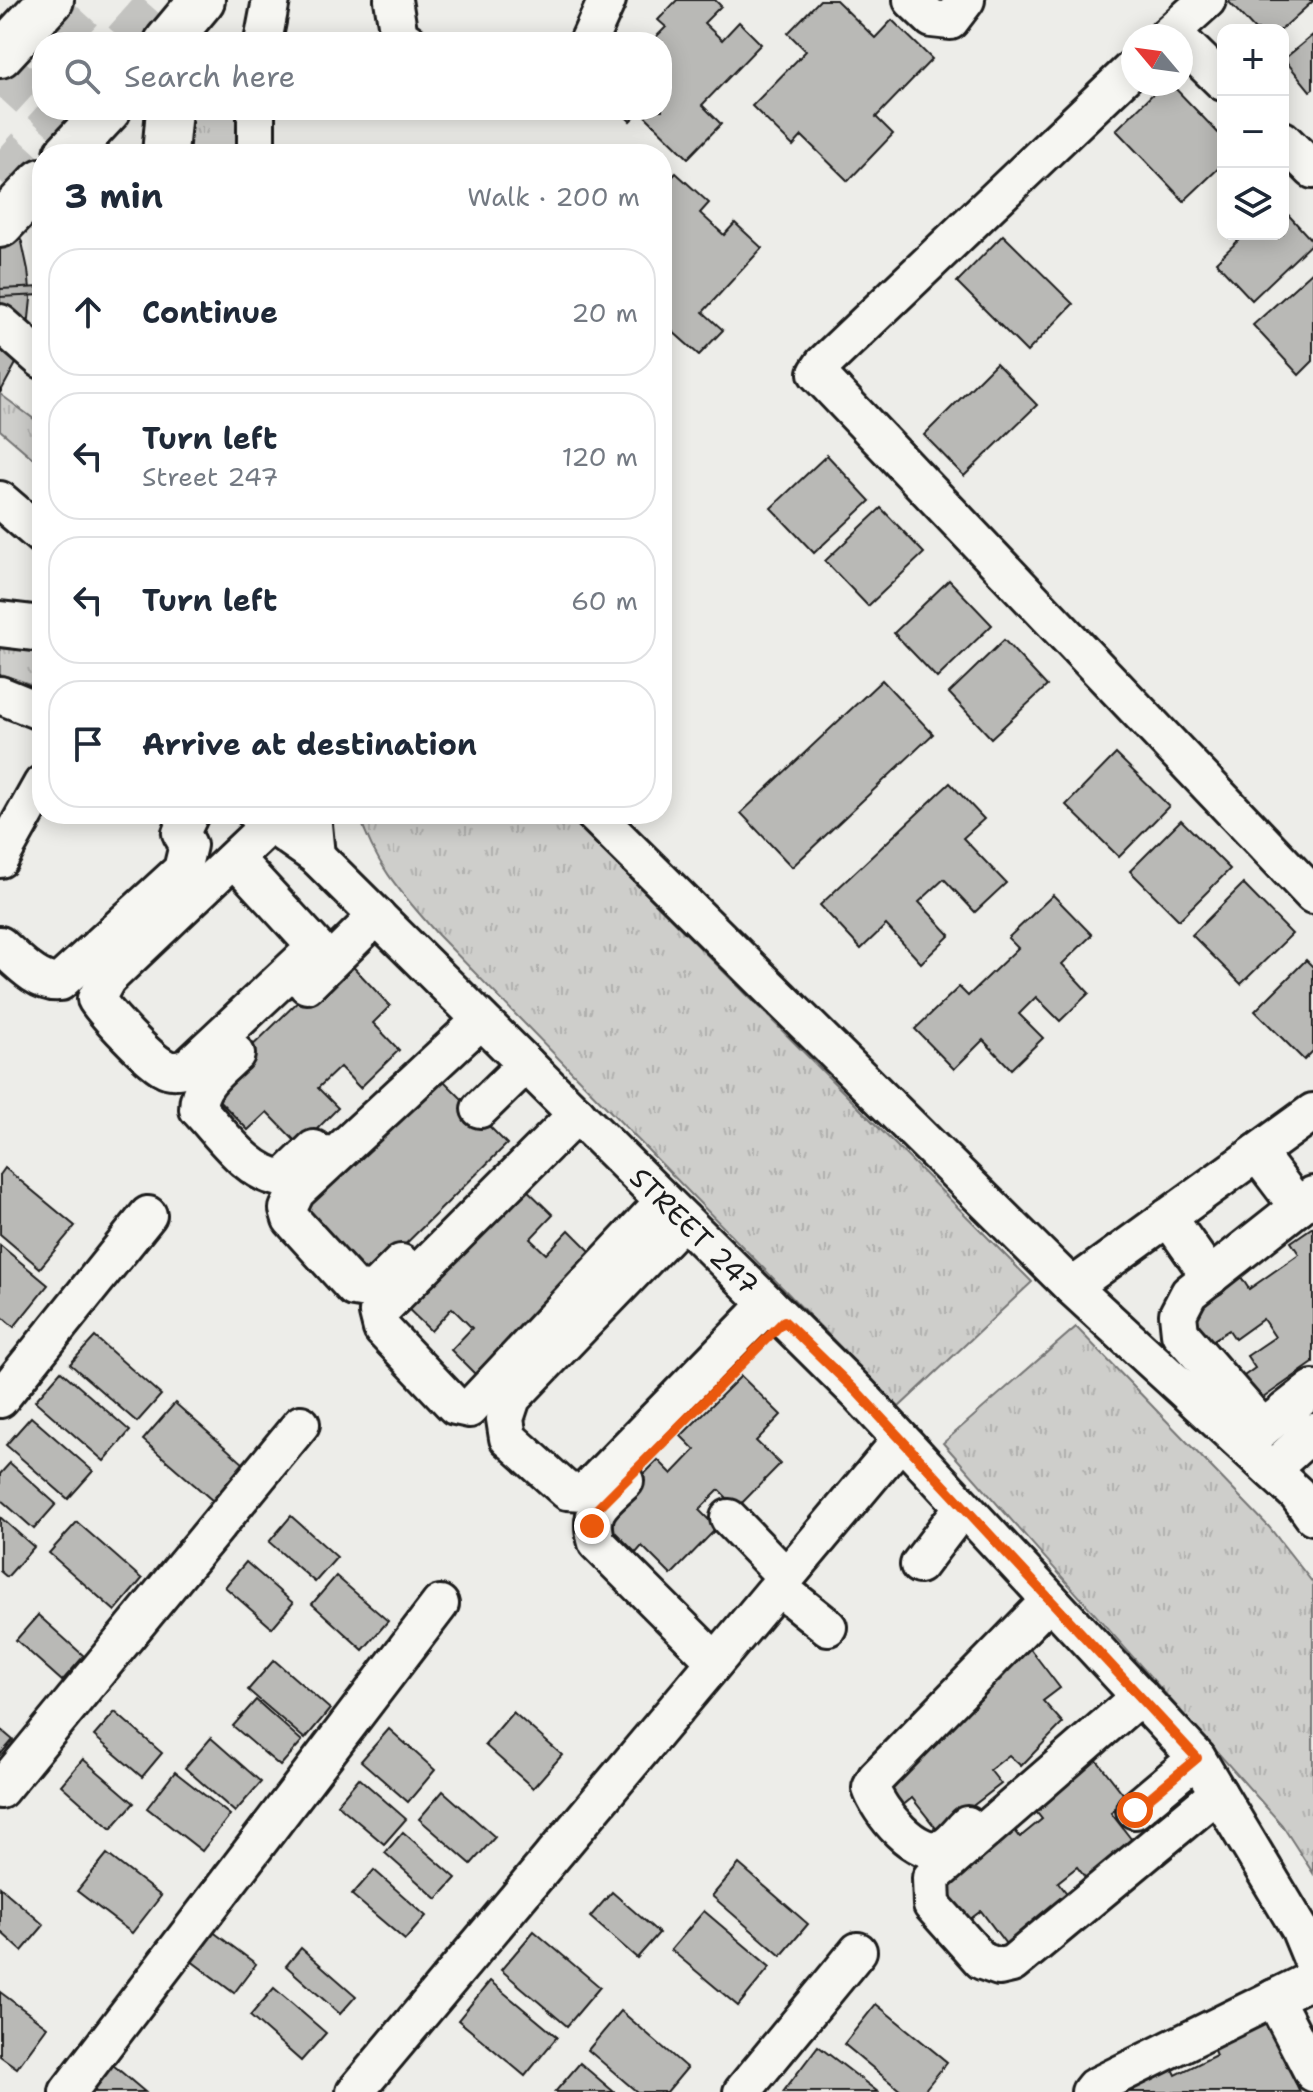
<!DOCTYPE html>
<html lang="en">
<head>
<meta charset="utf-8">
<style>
	body { margin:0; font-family:"Shantell Sans",sans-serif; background:#f6f6f7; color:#1f2937 }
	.controls { position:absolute; right:24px; top:24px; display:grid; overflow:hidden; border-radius:16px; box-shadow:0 4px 20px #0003 }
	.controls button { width:72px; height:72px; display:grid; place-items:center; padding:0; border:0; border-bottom:2px solid #e0e1e3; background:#fff; color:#1f2937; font:40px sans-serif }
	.compass { position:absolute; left:1121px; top:24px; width:72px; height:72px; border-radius:50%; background:#fff; box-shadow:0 4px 20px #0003; rotate:299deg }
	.stop { position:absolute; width:24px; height:24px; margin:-18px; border:6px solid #ea580c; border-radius:50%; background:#fff }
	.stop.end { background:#ea580c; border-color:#fff; box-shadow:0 2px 8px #0008 }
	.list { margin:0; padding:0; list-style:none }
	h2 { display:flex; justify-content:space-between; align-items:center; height:104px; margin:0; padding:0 32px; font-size:34px }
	h2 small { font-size:26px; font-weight:400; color:#747a83 }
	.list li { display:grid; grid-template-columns:52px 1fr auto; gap:24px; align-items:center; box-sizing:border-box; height:128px; margin:0 16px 16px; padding:0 16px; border:2px solid #e0e1e3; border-radius:32px }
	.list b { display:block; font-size:30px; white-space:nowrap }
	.list p { margin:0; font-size:26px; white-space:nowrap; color:#747a83 }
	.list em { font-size:26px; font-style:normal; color:#747a83 }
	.icon { flex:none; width:44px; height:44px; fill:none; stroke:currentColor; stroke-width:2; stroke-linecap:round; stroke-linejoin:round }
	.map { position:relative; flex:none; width:1313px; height:2092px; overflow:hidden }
	.search { position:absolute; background:#fff; box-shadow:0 4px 20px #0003; left:32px; top:32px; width:640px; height:88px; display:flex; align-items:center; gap:20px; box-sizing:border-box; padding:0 28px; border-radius:32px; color:#747a83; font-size:30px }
	.panel { position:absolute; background:#fff; box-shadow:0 4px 20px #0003; left:32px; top:144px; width:640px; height:680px; border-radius:32px }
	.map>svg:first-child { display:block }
	.grass { fill:url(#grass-tufts); stroke:#757574; stroke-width:2 }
	.building { fill:#b9b9b6; stroke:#1c1c1c; stroke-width:2 }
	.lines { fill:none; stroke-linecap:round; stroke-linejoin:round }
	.major-tunnel { stroke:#c3c3c0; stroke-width:44; stroke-dasharray:44 22; stroke-linecap:butt }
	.minor-casing { stroke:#1c1c1c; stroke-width:42 }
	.major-casing { stroke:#1c1c1c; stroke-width:50 }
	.minor { stroke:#f6f6f2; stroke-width:36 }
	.major { stroke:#f6f6f2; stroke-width:44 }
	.route { stroke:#ea580c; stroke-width:10 }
	.labels { text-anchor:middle; stroke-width:7; stroke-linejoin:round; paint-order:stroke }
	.street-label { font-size:28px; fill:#1c1c1c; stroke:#f6f6f2 }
</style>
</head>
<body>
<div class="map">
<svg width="1313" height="2092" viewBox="0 0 1313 2092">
	<defs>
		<pattern id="grass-tufts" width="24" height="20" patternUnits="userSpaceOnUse" patternTransform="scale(2)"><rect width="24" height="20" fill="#cececb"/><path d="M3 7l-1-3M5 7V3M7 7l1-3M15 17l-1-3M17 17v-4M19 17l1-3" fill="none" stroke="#b0b0ae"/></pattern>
	</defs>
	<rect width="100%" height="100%" fill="#edede9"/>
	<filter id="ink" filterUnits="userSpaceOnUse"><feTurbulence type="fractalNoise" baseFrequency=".0125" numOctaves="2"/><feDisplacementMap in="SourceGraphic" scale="16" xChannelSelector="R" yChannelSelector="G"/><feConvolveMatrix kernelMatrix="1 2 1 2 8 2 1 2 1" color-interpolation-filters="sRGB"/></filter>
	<g filter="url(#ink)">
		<g class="grass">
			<path d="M193,110H241L240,154H184Z"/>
			<path d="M0,394L42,425V466L0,430Z"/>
			<path d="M0,637L42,644V688L0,674Z"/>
			<path d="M359,814H567L1032,1282L899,1407L438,935C403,895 375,866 359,814Z"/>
			<path d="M1076,1327L1269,1527L1313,1583V1873L1282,1825L943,1443Z"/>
		</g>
		<g class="building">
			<path d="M677,0H715L721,6L704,23L722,40L739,22L761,44L702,105L721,124L688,158L640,111L630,121L619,110H662V42H651L666,27L658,20Z"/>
			<path d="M820,0H836L875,38L892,20L932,59L876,117L893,134L848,181L802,136L793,146L752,106L806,51L788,33Z"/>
			<path d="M1230,0H1313V1L1281,30H1255L1229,2Z"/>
			<path d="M1313,35V89L1310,91L1284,59Z"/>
			<path d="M1163,84H1171L1223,138V164L1184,201L1116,130Z"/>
			<path d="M676,173L709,203L700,213L724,235L735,223L762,248L703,312L723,330L699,355L662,322V230L664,227L662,188Z"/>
			<path d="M0,202L22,242L28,270L31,299L28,328L20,356L0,393Z"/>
			<path d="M1283,209L1313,242L1252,300L1216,262L1245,234H1283Z"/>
			<path d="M1003,235L1073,304L1027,352L957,282Z"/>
			<path d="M1313,271V361L1299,375L1253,325Z"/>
			<path d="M42,287V295L0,297V289Z"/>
			<path d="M996,363L1037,405L964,476L924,435Z"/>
			<path d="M827,455L870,501L814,553L771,508Z"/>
			<path d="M881,508L924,553L868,606L825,561Z"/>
			<path d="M949,580L992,625L937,678L894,633Z"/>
			<path d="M1004,640L1047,686L991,738L949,693Z"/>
			<path d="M882,680L933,734L792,867L741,813Z"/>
			<path d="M1116,754L1169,806L1119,857L1066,805Z"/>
			<path d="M950,783L984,819L963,838L1006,883L975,912L944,879L919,902L950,935L921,963L886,925L861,949L820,905Z"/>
			<path d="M1181,820L1230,869L1179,920L1130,871Z"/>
			<path d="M1243,884L1292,934L1241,984L1192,935Z"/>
			<path d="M1053,895L1092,935L1062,964L1089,993L1060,1021L1036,997L1019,1014L1043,1038L1011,1069L983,1040L954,1069L915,1029L959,987L968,996L1018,948L1008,938Z"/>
			<path d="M344,957L390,1006L373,1023L399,1050L360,1088L340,1067L318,1088L338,1108L300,1146L267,1112L248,1130L208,1089Z"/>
			<path d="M1306,960L1313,967V1051L1304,1060L1255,1011Z"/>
			<path d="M435,1072L507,1144L372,1277L300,1204Z"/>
			<path d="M5,1168L75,1226L40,1268L0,1234V1175Z"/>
			<path d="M518,1181L553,1215L530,1239L546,1254L569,1230L591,1252L475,1374L451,1350L472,1328L452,1308L431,1331L402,1303L444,1258L452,1266L489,1227Z"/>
			<path d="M1313,1227V1363L1253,1405L1237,1381L1255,1368L1247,1356L1275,1337L1263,1319L1235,1339L1229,1330L1210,1342L1190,1313L1241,1277L1249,1289L1299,1254L1291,1242Z"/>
			<path d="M0,1245L48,1285L14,1327L0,1315Z"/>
			<path d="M95,1337L161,1395L137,1422L70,1364Z"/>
			<path d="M61,1371L130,1431L104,1461L35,1401Z"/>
			<path d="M741,1376L781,1415L756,1441L780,1464L737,1508L719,1490L699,1510L717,1528L671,1575L642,1546L636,1553L601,1518L658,1460L672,1474L695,1450L681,1436Z"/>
			<path d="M175,1403L244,1464L213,1501L143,1440Z"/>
			<path d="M31,1417L93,1471L68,1499L6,1445Z"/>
			<path d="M10,1463L56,1504L34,1529L0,1499V1474Z"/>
			<path d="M291,1516L337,1557L315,1582L269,1542Z"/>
			<path d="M0,1517L34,1547L7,1577L0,1571Z"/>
			<path d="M77,1522L142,1579L115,1611L49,1553Z"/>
			<path d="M246,1562L293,1603L272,1628L225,1587Z"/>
			<path d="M336,1576L388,1621L363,1650L312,1604Z"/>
			<path d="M38,1615L84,1656L62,1681L16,1640Z"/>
			<path d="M1028,1646L1060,1688L1043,1701L1063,1723L1021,1766L1009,1755L990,1770L1001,1784L939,1832L912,1798L896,1811L882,1790L951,1724L974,1707L967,1698Z"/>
			<path d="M274,1660L330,1709L305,1739L248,1690Z"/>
			<path d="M256,1700L302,1741L280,1766L233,1726Z"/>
			<path d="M115,1712L162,1753L142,1777L94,1736Z"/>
			<path d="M513,1712L562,1755L533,1788L485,1745Z"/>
			<path d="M0,1729L13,1740L0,1755Z"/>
			<path d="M389,1729L435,1770L408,1802L361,1761Z"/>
			<path d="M211,1738L261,1782L235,1812L185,1768Z"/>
			<path d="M83,1759L134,1803L111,1829L61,1785Z"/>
			<path d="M1096,1759L1128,1800L1111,1813L1135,1844L1088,1881L1077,1867L1058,1882L1069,1896L1006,1944L981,1911L965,1923L934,1885L1011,1825L1020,1837L1042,1819L1033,1808Z"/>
			<path d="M175,1772L230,1815L202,1851L147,1808Z"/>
			<path d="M359,1778L406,1819L384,1844L337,1804Z"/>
			<path d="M443,1791L495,1837L471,1864L419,1819Z"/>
			<path d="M403,1832L456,1878L437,1899L385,1853Z"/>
			<path d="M107,1854L161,1896L132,1933L77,1891Z"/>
			<path d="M739,1864L808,1924L781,1956L712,1896Z"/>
			<path d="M374,1870L426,1916L405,1940L352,1895Z"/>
			<path d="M0,1887L44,1925L22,1951L0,1931Z"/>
			<path d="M612,1892L659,1933L637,1958L590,1917Z"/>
			<path d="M704,1911L770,1967L738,2006L671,1950Z"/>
			<path d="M204,1925L256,1964L234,1993L182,1954Z"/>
			<path d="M534,1931L600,1987L567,2026L501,1970Z"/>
			<path d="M301,1948L356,1996L340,2014L286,1966Z"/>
			<path d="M490,1981L557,2037L525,2076L458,2020Z"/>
			<path d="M274,1988L326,2033L301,2061L250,2016Z"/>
			<path d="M0,1992L47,2027L17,2068L0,2056Z"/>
			<path d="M876,2004L947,2062L923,2092H902L844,2044Z"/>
			<path d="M1262,2010L1300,2092H1107L1166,2055L1176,2075L1216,2055L1208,2036Z"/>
			<path d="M621,2011L687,2068L667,2092H637L588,2050Z"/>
			<path d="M818,2046L878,2092H783Z"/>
			<path d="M100,2054L145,2092H83Z"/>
			<path d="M580,2063L614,2092H555Z"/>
		</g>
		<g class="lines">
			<g class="major-tunnel">
				<path d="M51,42L89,0"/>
				<path d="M125,42L162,0"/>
				<path d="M0,98L42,52"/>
				<path d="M0,181L64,110"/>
			</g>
			<defs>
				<g id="minor">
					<path d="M393,0L399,36L408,42"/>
					<path d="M912,0L932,19L950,21L966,0"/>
					<path d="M1167,36L1207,0"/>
					<path d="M1181,41L1223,82"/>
					<path d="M263,42L271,0"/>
					<path d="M588,42L607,0"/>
					<path d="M1133,68L823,364L817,373L1313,895"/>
					<path d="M1283,140L1313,170"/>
					<path d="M256,154V110"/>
					<path d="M0,323L42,360"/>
					<path d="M0,500L42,536"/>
					<path d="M0,695L42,712"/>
					<path id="s1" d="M256,814L316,856L859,1394L1197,1758L1299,1928L1313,1962"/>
					<path d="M312,814L316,856"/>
					<path d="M594,814L1072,1287L1297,1494L1313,1516"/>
					<path d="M0,859L42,784"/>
					<path d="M235,859L316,947L187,1068C179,1070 171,1072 163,1067C148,1059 106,1014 96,999L107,979L270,824"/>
					<path d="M0,945C16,959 38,985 60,982L182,870L188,845L181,833L190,814"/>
					<path d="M307,985L377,916"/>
					<path d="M236,1054C219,1070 198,1084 198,1109C221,1133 250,1177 284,1178L314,1149"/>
					<path d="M480,1109L526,1064"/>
					<path d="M577,1114L378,1313L382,1329L455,1406L469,1409L664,1201"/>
					<path d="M1257,1153L1298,1207"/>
					<path d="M1168,1217L1210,1277"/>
					<path d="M683,1220L512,1398L505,1419L508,1438L567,1491L585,1492L768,1304"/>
					<path d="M401,1263L373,1291L354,1288L291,1219L288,1209L296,1192L481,1020"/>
					<path d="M1072,1287L1313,1112"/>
					<path d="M0,1399L148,1215"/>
					<path d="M1263,1428L1180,1333L1178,1314L1189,1293L1313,1195"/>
					<path d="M1244,1443L1313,1389"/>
					<path d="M1271,1470L1313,1432"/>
					<path d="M625,1481C602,1503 587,1509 597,1543L715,1661"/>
					<path d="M729,1518L786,1577"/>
					<path d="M919,1565L963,1507"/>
					<path d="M778,1587L828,1627"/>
					<path d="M1140,1696L931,1878L932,1905L982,1961L999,1967L1012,1964L1218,1793"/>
					<path d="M0,1790L301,1424"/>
					<path d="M1135,1810L1197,1758"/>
					<path d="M967,1825C960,1832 952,1843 944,1847C917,1861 878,1810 871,1788L876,1778L1050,1600"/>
					<path d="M1274,1998L1313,2073"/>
					<path d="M68,2092L440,1604"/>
					<path d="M355,2092L901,1440"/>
					<path d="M742,2092L858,1951"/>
					<path d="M1090,2092L1094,2087L1313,1979"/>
				</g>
				<g id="major">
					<path d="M167,42L202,0"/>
					<path d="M0,55L51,0"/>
					<path d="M67,154L108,110"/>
					<path d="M165,154L169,110"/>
					<path d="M0,225L42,181"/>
					<path d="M0,624L42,629"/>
				</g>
			</defs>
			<use href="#minor" class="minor-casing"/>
			<use href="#major" class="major-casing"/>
			<use href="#minor" class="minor"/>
			<use href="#major" class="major"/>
		</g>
	</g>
	<g class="lines" filter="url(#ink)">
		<path class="route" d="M592,1526L594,1512L784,1321L859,1394L1197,1758L1135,1810"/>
	</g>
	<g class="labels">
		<g class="street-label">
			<text dy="10" stroke="none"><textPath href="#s1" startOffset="606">STREET 247</textPath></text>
		</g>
	</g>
</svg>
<div class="controls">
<button>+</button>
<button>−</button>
<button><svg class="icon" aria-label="layers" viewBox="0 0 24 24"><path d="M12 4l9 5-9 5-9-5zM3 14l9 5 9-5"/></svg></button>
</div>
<svg class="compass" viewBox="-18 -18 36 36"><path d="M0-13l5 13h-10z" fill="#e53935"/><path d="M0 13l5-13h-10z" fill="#747a83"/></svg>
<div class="stop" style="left:1135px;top:1810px"></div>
<div class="stop end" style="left:592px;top:1526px"></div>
<div class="search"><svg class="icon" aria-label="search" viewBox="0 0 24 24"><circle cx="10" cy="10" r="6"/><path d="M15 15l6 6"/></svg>Search here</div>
<section class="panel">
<h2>3 min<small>Walk · 200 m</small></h2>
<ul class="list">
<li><svg class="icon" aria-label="ahead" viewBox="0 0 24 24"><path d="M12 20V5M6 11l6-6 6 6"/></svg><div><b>Continue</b></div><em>20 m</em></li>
<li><svg class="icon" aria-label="left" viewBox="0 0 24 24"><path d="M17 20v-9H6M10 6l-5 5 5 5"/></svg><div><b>Turn left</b><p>Street 247</p></div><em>120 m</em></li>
<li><svg class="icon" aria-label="left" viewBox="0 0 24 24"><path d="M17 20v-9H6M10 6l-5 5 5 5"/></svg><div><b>Turn left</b></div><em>60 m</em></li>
<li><svg class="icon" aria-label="arrive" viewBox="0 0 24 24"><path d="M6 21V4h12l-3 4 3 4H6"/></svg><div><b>Arrive at destination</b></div></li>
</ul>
</section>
</div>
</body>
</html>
